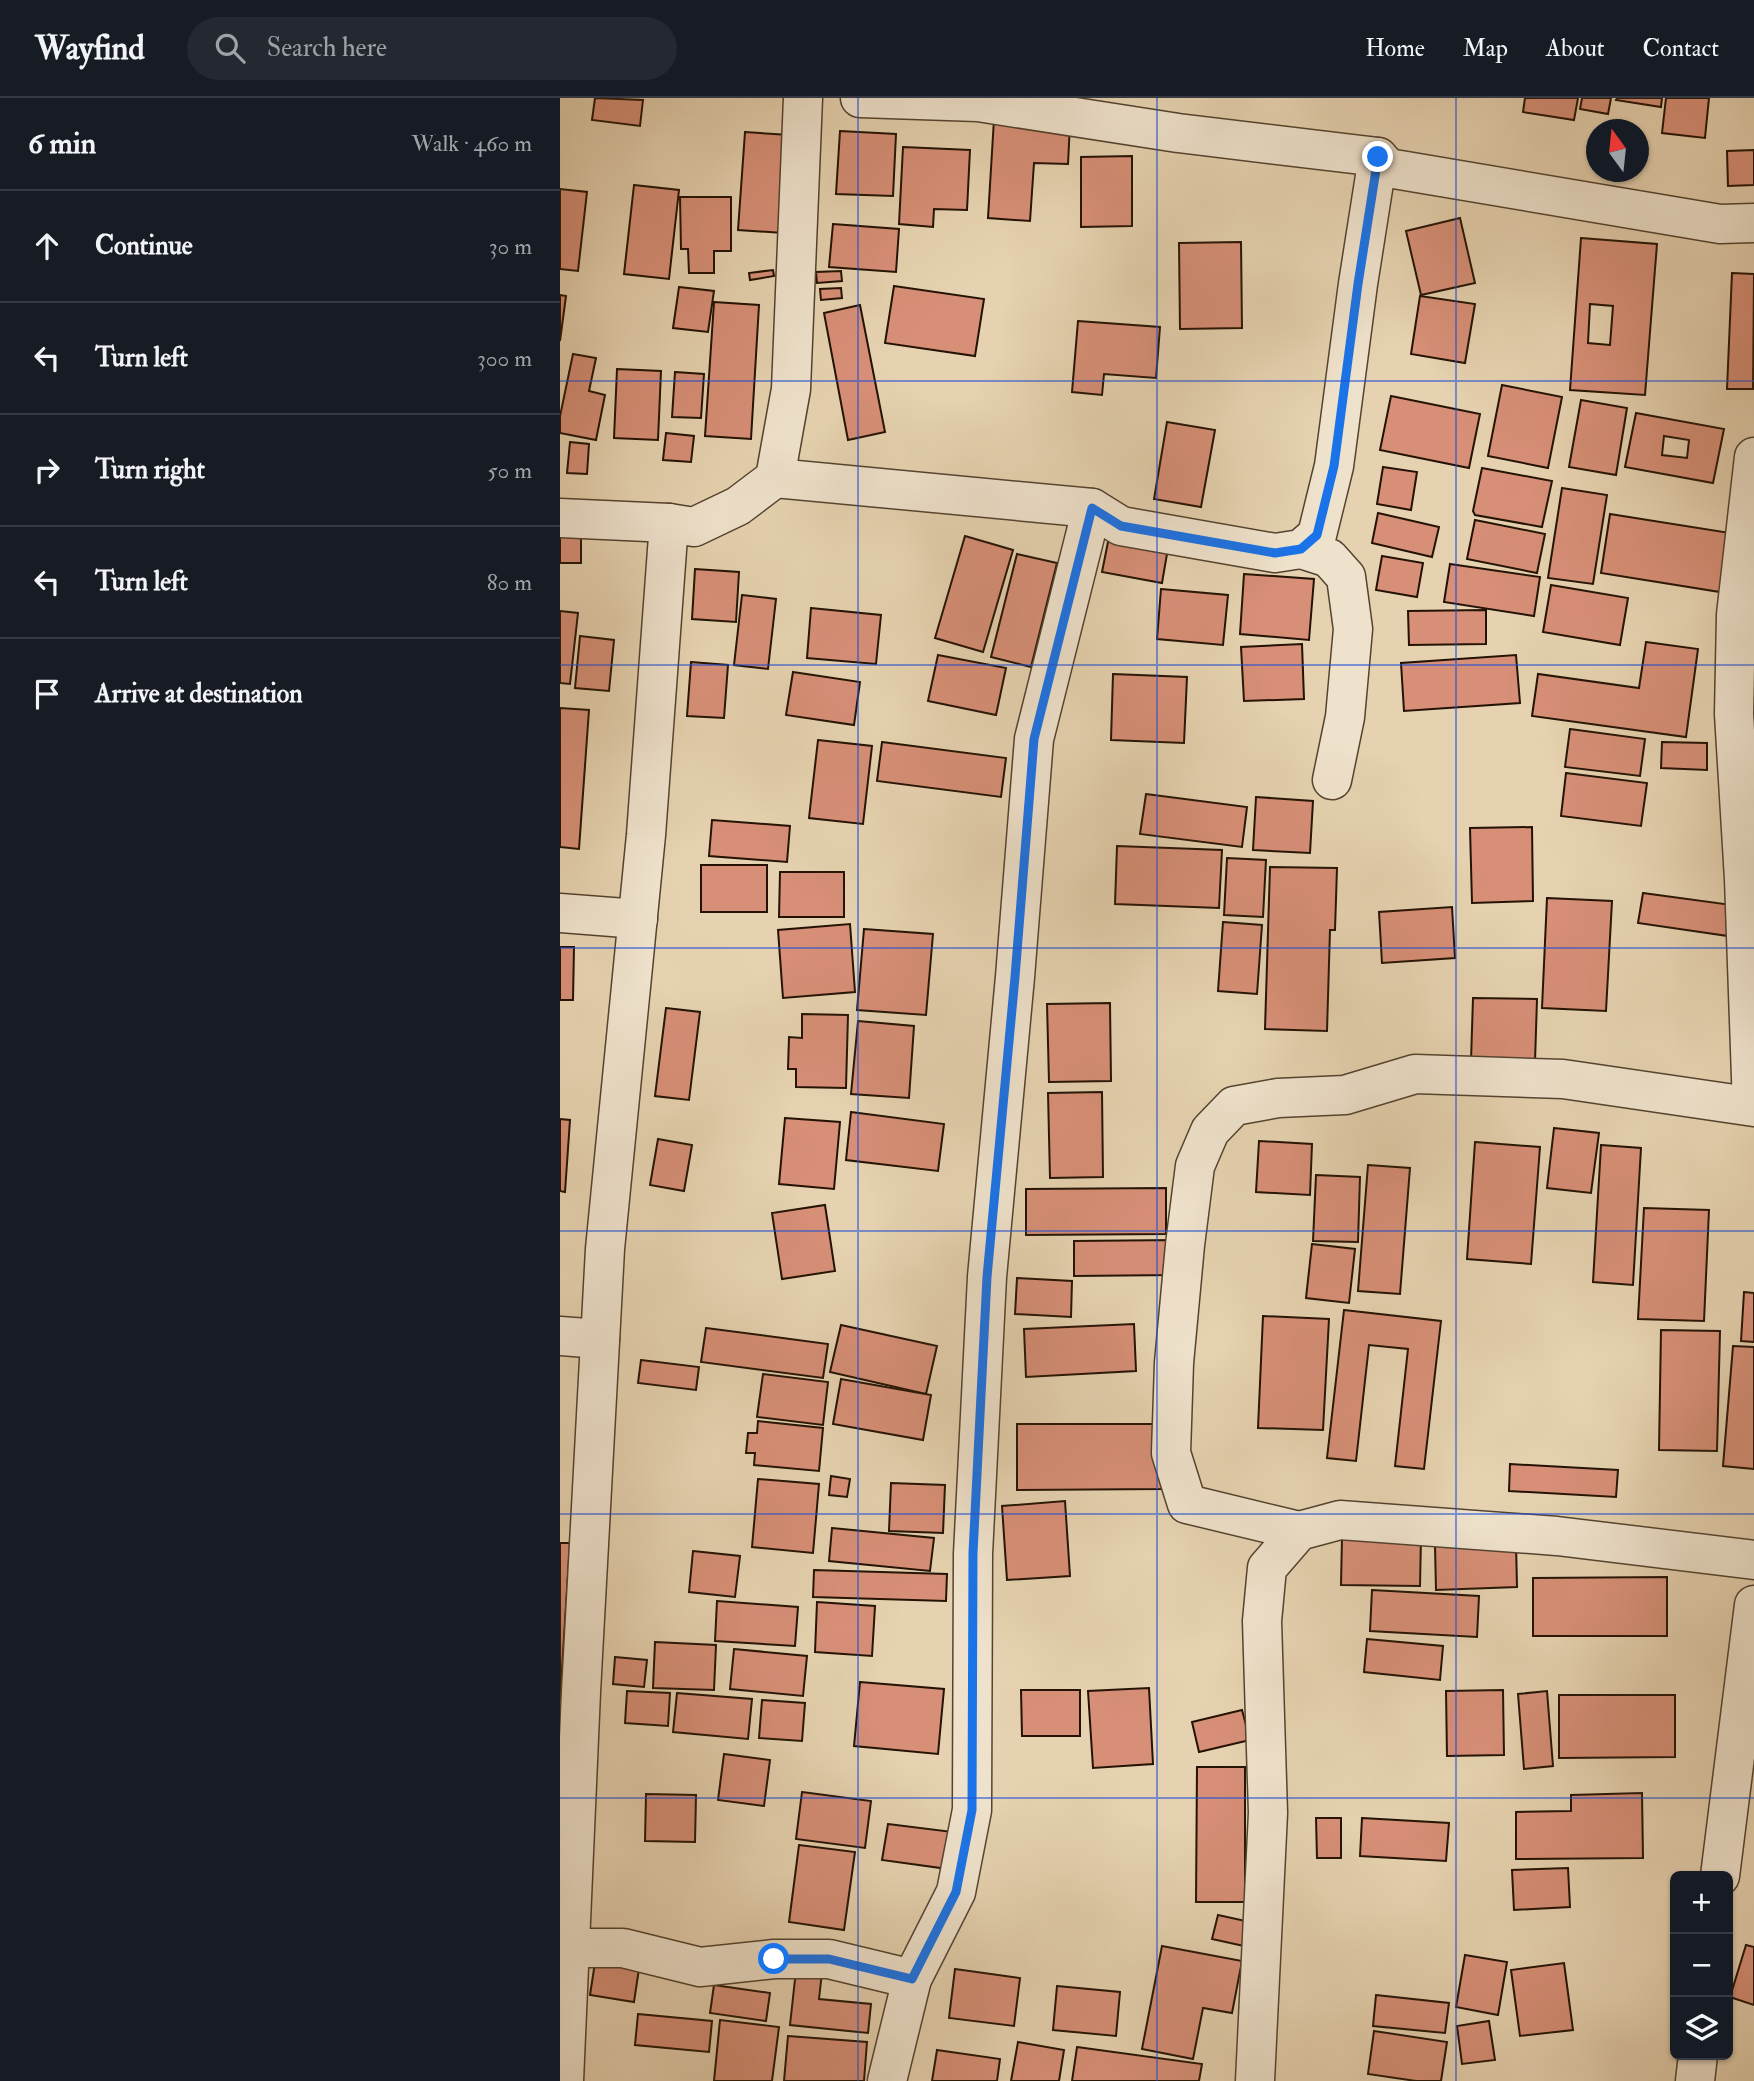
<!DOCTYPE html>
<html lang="en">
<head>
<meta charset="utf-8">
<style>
	body { margin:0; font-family:"IM FELL Double Pica",serif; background:#242831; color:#f1f3f6 }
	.controls { position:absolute; right:21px; bottom:21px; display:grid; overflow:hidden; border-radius:10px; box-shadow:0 2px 5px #0004 }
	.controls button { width:63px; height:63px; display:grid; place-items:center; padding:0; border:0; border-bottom:2px solid #363941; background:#171b24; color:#f1f3f6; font:35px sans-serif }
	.compass { position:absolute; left:1026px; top:21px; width:63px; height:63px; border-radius:50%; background:#171b24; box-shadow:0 2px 5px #0004; rotate:345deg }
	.stop { position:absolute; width:21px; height:21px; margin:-16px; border:5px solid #1a73e8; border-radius:50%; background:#fff }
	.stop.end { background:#1a73e8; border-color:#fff; box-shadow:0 2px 7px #0008 }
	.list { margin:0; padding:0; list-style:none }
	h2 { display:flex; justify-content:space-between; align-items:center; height:91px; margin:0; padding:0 28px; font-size:30px }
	h2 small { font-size:23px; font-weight:400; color:#9ea1a6 }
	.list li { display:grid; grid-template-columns:46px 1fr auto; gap:21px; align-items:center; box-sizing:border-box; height:112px; padding:0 28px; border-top:2px solid #363941 }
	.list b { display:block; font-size:26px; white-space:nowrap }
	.list em { font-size:23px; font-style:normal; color:#9ea1a6 }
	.icon { flex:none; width:38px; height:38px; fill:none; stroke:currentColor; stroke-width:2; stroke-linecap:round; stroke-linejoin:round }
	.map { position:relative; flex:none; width:1194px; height:1983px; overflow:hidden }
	header { display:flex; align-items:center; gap:42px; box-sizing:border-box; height:98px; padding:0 35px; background:#171b24; border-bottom:2px solid #363941 }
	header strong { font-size:33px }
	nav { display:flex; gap:38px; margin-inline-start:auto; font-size:24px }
	.search { width:490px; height:63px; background:#242831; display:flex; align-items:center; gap:18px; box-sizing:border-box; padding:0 24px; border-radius:38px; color:#9ea1a6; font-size:26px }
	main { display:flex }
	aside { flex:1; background:#171b24 }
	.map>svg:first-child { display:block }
	.building { fill:#d78f77; stroke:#241304; stroke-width:2; fill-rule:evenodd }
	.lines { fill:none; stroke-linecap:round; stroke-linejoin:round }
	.minor-casing { stroke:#54432f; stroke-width:41 }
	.minor { stroke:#efe2cc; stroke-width:38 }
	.route { stroke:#1a73e8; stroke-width:9 }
	.grid { fill:none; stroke:#1d4ed8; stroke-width:2; stroke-opacity:0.55 }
</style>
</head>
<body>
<header>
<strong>Wayfind</strong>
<div class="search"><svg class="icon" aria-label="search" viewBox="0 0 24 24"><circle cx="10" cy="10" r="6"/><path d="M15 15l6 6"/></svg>Search here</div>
<nav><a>Home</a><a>Map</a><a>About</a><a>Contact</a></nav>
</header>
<main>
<aside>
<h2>6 min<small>Walk · 460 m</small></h2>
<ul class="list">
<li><svg class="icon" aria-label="ahead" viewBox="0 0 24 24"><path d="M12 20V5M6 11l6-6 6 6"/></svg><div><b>Continue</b></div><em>30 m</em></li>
<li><svg class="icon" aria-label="left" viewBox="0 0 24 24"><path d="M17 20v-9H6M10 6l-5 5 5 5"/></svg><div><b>Turn left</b></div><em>300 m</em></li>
<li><svg class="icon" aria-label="right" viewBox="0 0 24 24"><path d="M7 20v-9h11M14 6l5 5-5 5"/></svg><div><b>Turn right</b></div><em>50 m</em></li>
<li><svg class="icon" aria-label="left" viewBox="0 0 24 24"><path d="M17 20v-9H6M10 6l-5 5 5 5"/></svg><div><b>Turn left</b></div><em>80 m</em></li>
<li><svg class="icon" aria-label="arrive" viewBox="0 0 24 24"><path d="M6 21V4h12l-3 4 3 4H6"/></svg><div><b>Arrive at destination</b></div></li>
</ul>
</aside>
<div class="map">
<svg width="1194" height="1983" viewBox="0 0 1194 1983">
	<rect width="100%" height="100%" fill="#e6d2b0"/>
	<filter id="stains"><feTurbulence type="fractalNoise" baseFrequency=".00286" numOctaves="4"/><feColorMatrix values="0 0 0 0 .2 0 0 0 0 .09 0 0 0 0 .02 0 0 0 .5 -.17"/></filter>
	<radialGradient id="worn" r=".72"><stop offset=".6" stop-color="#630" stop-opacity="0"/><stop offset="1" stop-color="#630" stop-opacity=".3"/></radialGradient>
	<g class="building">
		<path d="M35,0L83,2L80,28L32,22Z"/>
		<path d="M965,0H1018L1014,22L963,14Z"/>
		<path d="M1022,0H1051L1048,16L1020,11Z"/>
		<path d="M1057,0H1102L1101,9L1056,2Z"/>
		<path d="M1106,0H1149L1145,40L1102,35Z"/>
		<path d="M434,21L510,26L508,66L474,65L470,123L428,120Z"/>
		<path d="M280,33L336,36L333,98L276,96Z"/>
		<path d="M185,34L229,37L223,135L178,132Z"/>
		<path d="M343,49L410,52L407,112L374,111L373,129L339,126Z"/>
		<path d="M1194,52V87L1168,88L1167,53Z"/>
		<path d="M572,58V128L521,129V59Z"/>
		<path d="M74,87L119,92L109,181L64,176Z"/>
		<path d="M0,91L27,94L18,173L0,171Z"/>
		<path d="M120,99H171V153H154V175H129L128,151H121Z"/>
		<path d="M900,120L915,185L861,197L846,133Z"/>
		<path d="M273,126L339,131L336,174L269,169Z"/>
		<path d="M1021,140L1097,146L1085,297L1010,292ZM1030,206L1053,208L1050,247L1028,245Z"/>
		<path d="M681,144L682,230L620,231L619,145Z"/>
		<path d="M213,172L214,178L190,182L189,175Z"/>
		<path d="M281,173L282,183L257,185L256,174Z"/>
		<path d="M1172,175L1194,176L1193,291H1167Z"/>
		<path d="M334,188L424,201L415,258L325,245Z"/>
		<path d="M119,189L154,193L148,234L113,230Z"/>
		<path d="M281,190L282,200L261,202L260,191Z"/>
		<path d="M0,197L6,198L0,243Z"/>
		<path d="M860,198L915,206L905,265L851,256Z"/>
		<path d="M154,204L199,207L191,341L145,338Z"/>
		<path d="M300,207L325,334L288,342L264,215Z"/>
		<path d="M518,223L600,229L596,280L544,276L542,297L512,294Z"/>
		<path d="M13,256L36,260L29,293L45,297L36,342L0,335V318Z"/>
		<path d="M57,271L101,273L98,342L54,340Z"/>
		<path d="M115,274L144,276L141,320L112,319Z"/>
		<path d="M942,287L1002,299L988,370L928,358Z"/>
		<path d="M831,298L920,316L909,370L820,352Z"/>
		<path d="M1021,302L1067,310L1056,377L1009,369Z"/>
		<path d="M1076,315L1164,331L1153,385L1065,369ZM1104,338L1129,342L1127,360L1102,357Z"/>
		<path d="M607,324L655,332L641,409L594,401Z"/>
		<path d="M106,335L134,338L131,364L103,362Z"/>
		<path d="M10,344L29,346L27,376L7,375Z"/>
		<path d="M823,369L857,374L851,412L817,406Z"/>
		<path d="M922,370L992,383L982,429L915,417L913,413Z"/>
		<path d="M1002,390L1047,397L1033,486L988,480Z"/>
		<path d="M818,415L879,429L872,459L812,445Z"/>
		<path d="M1050,416L1170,435L1160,494L1041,475Z"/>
		<path d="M915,422L985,436L977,475L907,461Z"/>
		<rect x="0" y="427" width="21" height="38"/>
		<path d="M405,438L453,452L423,554L375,540Z"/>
		<path d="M549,439L608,450L602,485L542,474Z"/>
		<path d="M457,456L497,465L471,569L431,559Z"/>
		<path d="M822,458L863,465L857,499L816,492Z"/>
		<path d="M890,466L980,479L974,518L884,504Z"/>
		<path d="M135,471L179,474L176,524L132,521Z"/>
		<path d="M684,476L754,481L749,542L680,536Z"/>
		<path d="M991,487L1068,500L1060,547L983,534Z"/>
		<path d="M601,491L668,497L663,547L597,541Z"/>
		<path d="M182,497L216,501L208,571L174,567Z"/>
		<path d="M251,510L321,517L316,566L247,560Z"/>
		<path d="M926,512V546L849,547L848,513Z"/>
		<path d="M0,513L18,515L10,586L0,585Z"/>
		<path d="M20,538L54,542L49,593L15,590Z"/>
		<path d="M1086,544L1138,551L1126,639L972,618L978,576L1079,590Z"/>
		<path d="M742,546L744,601L684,603L681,549Z"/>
		<path d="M378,557L446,570L436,617L368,603Z"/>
		<path d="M956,557L960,605L844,613L841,565Z"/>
		<path d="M131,564L168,567L164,620L127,618Z"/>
		<path d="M233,574L300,584L294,627L226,617Z"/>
		<path d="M553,576L627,579L624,645L551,642Z"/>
		<path d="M0,610L29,612L19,751L0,749Z"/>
		<path d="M1010,631L1085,641L1080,678L1005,669Z"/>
		<path d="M258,642L312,648L303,726L249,720Z"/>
		<path d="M322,644L446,660L441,699L317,683Z"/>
		<path d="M1102,644L1147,645V672L1101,670Z"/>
		<path d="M1006,675L1087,685L1081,728L1001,718Z"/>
		<path d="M586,696L687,709L682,749L580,736Z"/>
		<path d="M696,699L753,703L750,755L693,752Z"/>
		<path d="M152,722L230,728L227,764L149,758Z"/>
		<path d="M972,729L973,803L912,805L910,730Z"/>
		<path d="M557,748L662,752L659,810L555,806Z"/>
		<path d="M667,760L706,762L703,819L664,817Z"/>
		<rect x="141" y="767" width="66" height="47"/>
		<path d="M710,769L777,770L775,832H770L767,933L705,931Z"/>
		<path d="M220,774H284V819H219Z"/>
		<path d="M1083,795L1172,807L1168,838L1078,825Z"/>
		<path d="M987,800L1052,803L1046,913L982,910Z"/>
		<path d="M892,809L895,860L822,865L819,814Z"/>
		<path d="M663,824L702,827L697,896L658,893Z"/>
		<path d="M290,826L295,894L223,900L218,832Z"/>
		<path d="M304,831L373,836L366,917L297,912Z"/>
		<path d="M0,849H14L13,902H0Z"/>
		<path d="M913,900L977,901L975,964L911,963Z"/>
		<path d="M550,905L551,983L489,984L487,906Z"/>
		<path d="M106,910L140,914L129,1002L95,998Z"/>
		<path d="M242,916L288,917L286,990L236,989V971H228L229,939L242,940Z"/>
		<path d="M298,923L354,928L349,1000L291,996Z"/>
		<path d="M542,994L543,1079L490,1080L488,995Z"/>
		<path d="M291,1014L384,1026L378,1073L286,1062Z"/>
		<path d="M225,1020L280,1024L274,1091L219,1086Z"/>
		<path d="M0,1021L10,1022L5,1094L0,1093Z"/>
		<path d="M994,1030L1039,1035L1031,1095L987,1090Z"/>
		<path d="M98,1041L132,1047L124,1093L90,1087Z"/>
		<path d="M699,1043L752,1046L750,1097L696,1094Z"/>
		<path d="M915,1044L980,1049L971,1166L907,1161Z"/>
		<path d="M1041,1047L1081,1050L1073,1187L1033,1184Z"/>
		<path d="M808,1067L850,1070L840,1196L798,1193Z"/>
		<path d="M756,1077L800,1079L798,1144L753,1143Z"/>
		<path d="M606,1090V1136L466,1137V1091Z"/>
		<path d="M265,1107L275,1173L222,1181L212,1115Z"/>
		<path d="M1084,1110L1149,1112L1144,1223L1078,1221Z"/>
		<path d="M616,1142L615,1177L514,1178V1143Z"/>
		<path d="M752,1146L795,1151L789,1205L746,1200Z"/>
		<path d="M457,1180L512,1183L511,1219L455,1216Z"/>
		<path d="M1184,1194L1194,1195V1244L1181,1243Z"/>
		<path d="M784,1212L881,1223L864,1371L835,1368L848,1251L809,1247L796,1363L767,1360Z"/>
		<path d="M703,1218L769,1221L763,1332L698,1330Z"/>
		<path d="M574,1226L576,1273L466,1279L464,1231Z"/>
		<path d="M281,1227L377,1248L366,1296L270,1274Z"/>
		<path d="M146,1230L268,1246L263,1280L141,1264Z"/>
		<path d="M1101,1232L1160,1233L1157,1353L1099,1352Z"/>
		<path d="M1173,1248L1194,1249V1371L1163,1368Z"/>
		<path d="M81,1262L139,1269L136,1292L78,1285Z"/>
		<path d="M203,1276L268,1284L263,1327L197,1319Z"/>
		<path d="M281,1281L371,1297L363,1342L273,1326Z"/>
		<path d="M198,1323L263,1330L259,1373L194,1367L195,1355H186L188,1335H197Z"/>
		<path d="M457,1326H603V1391L457,1392Z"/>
		<path d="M950,1366L1058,1372L1056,1399L949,1393Z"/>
		<path d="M271,1378L290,1381L287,1399L269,1397Z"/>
		<path d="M198,1381L259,1386L253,1455L192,1449Z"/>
		<path d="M331,1385L385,1387L383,1435L329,1433Z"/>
		<path d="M505,1403L510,1478L447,1482L442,1408Z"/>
		<path d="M272,1430L374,1440L370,1473L269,1463Z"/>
		<path d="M782,1439H861L860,1488L781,1487Z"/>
		<path d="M0,1445H10L0,1602Z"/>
		<path d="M956,1445L957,1489L876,1492L875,1448Z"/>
		<path d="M133,1453L180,1458L175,1499L129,1494Z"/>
		<path d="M254,1472L387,1476L386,1503L253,1499Z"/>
		<path d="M1107,1479V1538H973V1480Z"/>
		<path d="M812,1492L919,1498L917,1539L810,1533Z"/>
		<path d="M157,1503L238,1509L235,1548L155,1543Z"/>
		<path d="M257,1504L315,1508L312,1558L255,1554Z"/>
		<path d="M807,1541L883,1548L880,1582L804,1574Z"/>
		<path d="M95,1544L156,1547L154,1592L93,1590Z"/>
		<path d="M174,1551L247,1558L243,1598L170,1591Z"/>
		<path d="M55,1559L87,1562L84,1589L53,1586Z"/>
		<path d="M300,1584L384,1591L378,1656L294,1648Z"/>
		<path d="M589,1590L593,1666L533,1670L528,1593Z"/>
		<path d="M461,1592H520V1638H462Z"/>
		<path d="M943,1592L944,1657L887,1658L886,1593Z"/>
		<path d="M67,1593L110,1595L108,1628L65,1625Z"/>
		<path d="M987,1593L993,1668L964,1671L958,1596Z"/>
		<path d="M117,1595L192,1601L188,1641L113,1634Z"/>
		<path d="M999,1597H1115V1659L999,1660Z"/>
		<path d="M202,1602L245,1605L242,1643L199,1640Z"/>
		<path d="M682,1612L690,1642L639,1654L632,1624Z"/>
		<path d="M164,1656L210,1662L204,1708L158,1702Z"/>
		<path d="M637,1669H685V1804H636Z"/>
		<path d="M242,1694L311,1703L305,1750L236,1741Z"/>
		<path d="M1082,1695L1083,1760L956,1761V1714L1011,1713V1697Z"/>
		<path d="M86,1696L136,1697L135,1744L85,1743Z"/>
		<path d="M756,1720H781V1760H757Z"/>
		<path d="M802,1720L889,1725L886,1763L800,1758Z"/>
		<path d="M328,1726L393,1734L388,1771L322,1762Z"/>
		<path d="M239,1747L295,1754L284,1832L229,1824Z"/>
		<path d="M1008,1770L1010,1809L954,1812L952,1772Z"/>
		<path d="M658,1817L690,1824L684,1848L652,1841Z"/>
		<path d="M1186,1847L1194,1849V1907L1170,1899Z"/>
		<path d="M602,1848L682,1863L672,1915L643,1910L633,1961L582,1951Z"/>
		<path d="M905,1857L947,1864L938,1917L896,1909Z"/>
		<path d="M36,1858L80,1864L74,1904L30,1897Z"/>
		<path d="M1004,1865L1013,1932L960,1938L951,1872Z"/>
		<path d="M395,1871L460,1880L454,1928L389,1920Z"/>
		<path d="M236,1872L262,1874L259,1901L311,1906L308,1935L230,1927Z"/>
		<path d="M154,1887L210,1895L206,1923L150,1915Z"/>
		<path d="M497,1888L560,1894L556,1938L493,1932Z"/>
		<path d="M816,1897L889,1905L885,1935L813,1928Z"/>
		<path d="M78,1916L152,1923L149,1954L75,1947Z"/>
		<path d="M160,1922L219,1929L212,1983H154Z"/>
		<path d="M929,1923L935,1962L902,1966L897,1928Z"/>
		<path d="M814,1933L887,1944L881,1983H856L808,1976Z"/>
		<path d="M228,1938L307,1944L304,1983H224Z"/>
		<path d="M458,1944L504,1952L499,1983H451Z"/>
		<path d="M517,1949L642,1966L639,1983H512Z"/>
		<path d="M377,1952L440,1961L437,1983H372Z"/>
	</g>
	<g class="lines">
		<defs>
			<g id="minor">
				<path d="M300,0L418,4L618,35L818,59L828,70L1160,126L1194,125"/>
				<path d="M215,380L532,410L561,428L715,455L741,451L757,437L774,368L798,186L818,59"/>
				<path d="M0,420L109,425L134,429L178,408L215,380L231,291L243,0"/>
				<path d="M741,451L769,460L786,479L793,531L785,619L772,682"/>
				<path d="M0,815L78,821"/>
				<path d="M1192,1008L1184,781L1174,616L1176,517L1194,359"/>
				<path d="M0,1238L40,1241"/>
				<path d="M739,1433L627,1406L611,1355L614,1265L625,1147L635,1068L650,1033L674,1008L718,1000L785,997L855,976L1003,981L1194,1009"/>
				<path d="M1160,1778L1194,1507"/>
				<path d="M10,1850H63L140,1869L214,1861H269L352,1881"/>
				<path d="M4,1983L21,1594L45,1151L86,737L109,425"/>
				<path d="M327,1983L352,1881L396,1794L412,1712L413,1456L427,1179L455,879L474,641L532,410"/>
				<path d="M695,1983L708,1715L702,1523L707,1470L739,1433L780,1422L997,1438L1194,1462"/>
				<path d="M1135,1983L1138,1957"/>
			</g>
		</defs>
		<use href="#minor" class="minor-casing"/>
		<use href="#minor" class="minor"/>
	</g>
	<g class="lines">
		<path class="route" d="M214,1861H269L352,1881L396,1794L412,1712L413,1455L427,1179L455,879L474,641L532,410L561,428L715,455L741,451L757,437L774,368L798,186L818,59"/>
	</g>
	<path class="grid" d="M298,0V1983M597,0V1983M896,0V1983M0,283H1194M0,567H1194M0,850H1194M0,1133H1194M0,1416H1194M0,1700H1194"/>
	<rect width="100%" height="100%" filter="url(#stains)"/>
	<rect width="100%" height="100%" fill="url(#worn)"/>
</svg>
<div class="controls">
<button>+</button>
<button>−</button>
<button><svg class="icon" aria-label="layers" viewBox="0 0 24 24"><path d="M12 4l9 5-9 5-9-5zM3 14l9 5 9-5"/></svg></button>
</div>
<svg class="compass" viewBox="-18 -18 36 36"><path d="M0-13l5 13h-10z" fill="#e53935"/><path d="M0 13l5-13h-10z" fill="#9ea1a6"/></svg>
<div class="stop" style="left:214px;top:1861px"></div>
<div class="stop end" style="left:818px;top:59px"></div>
</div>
</main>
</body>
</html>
